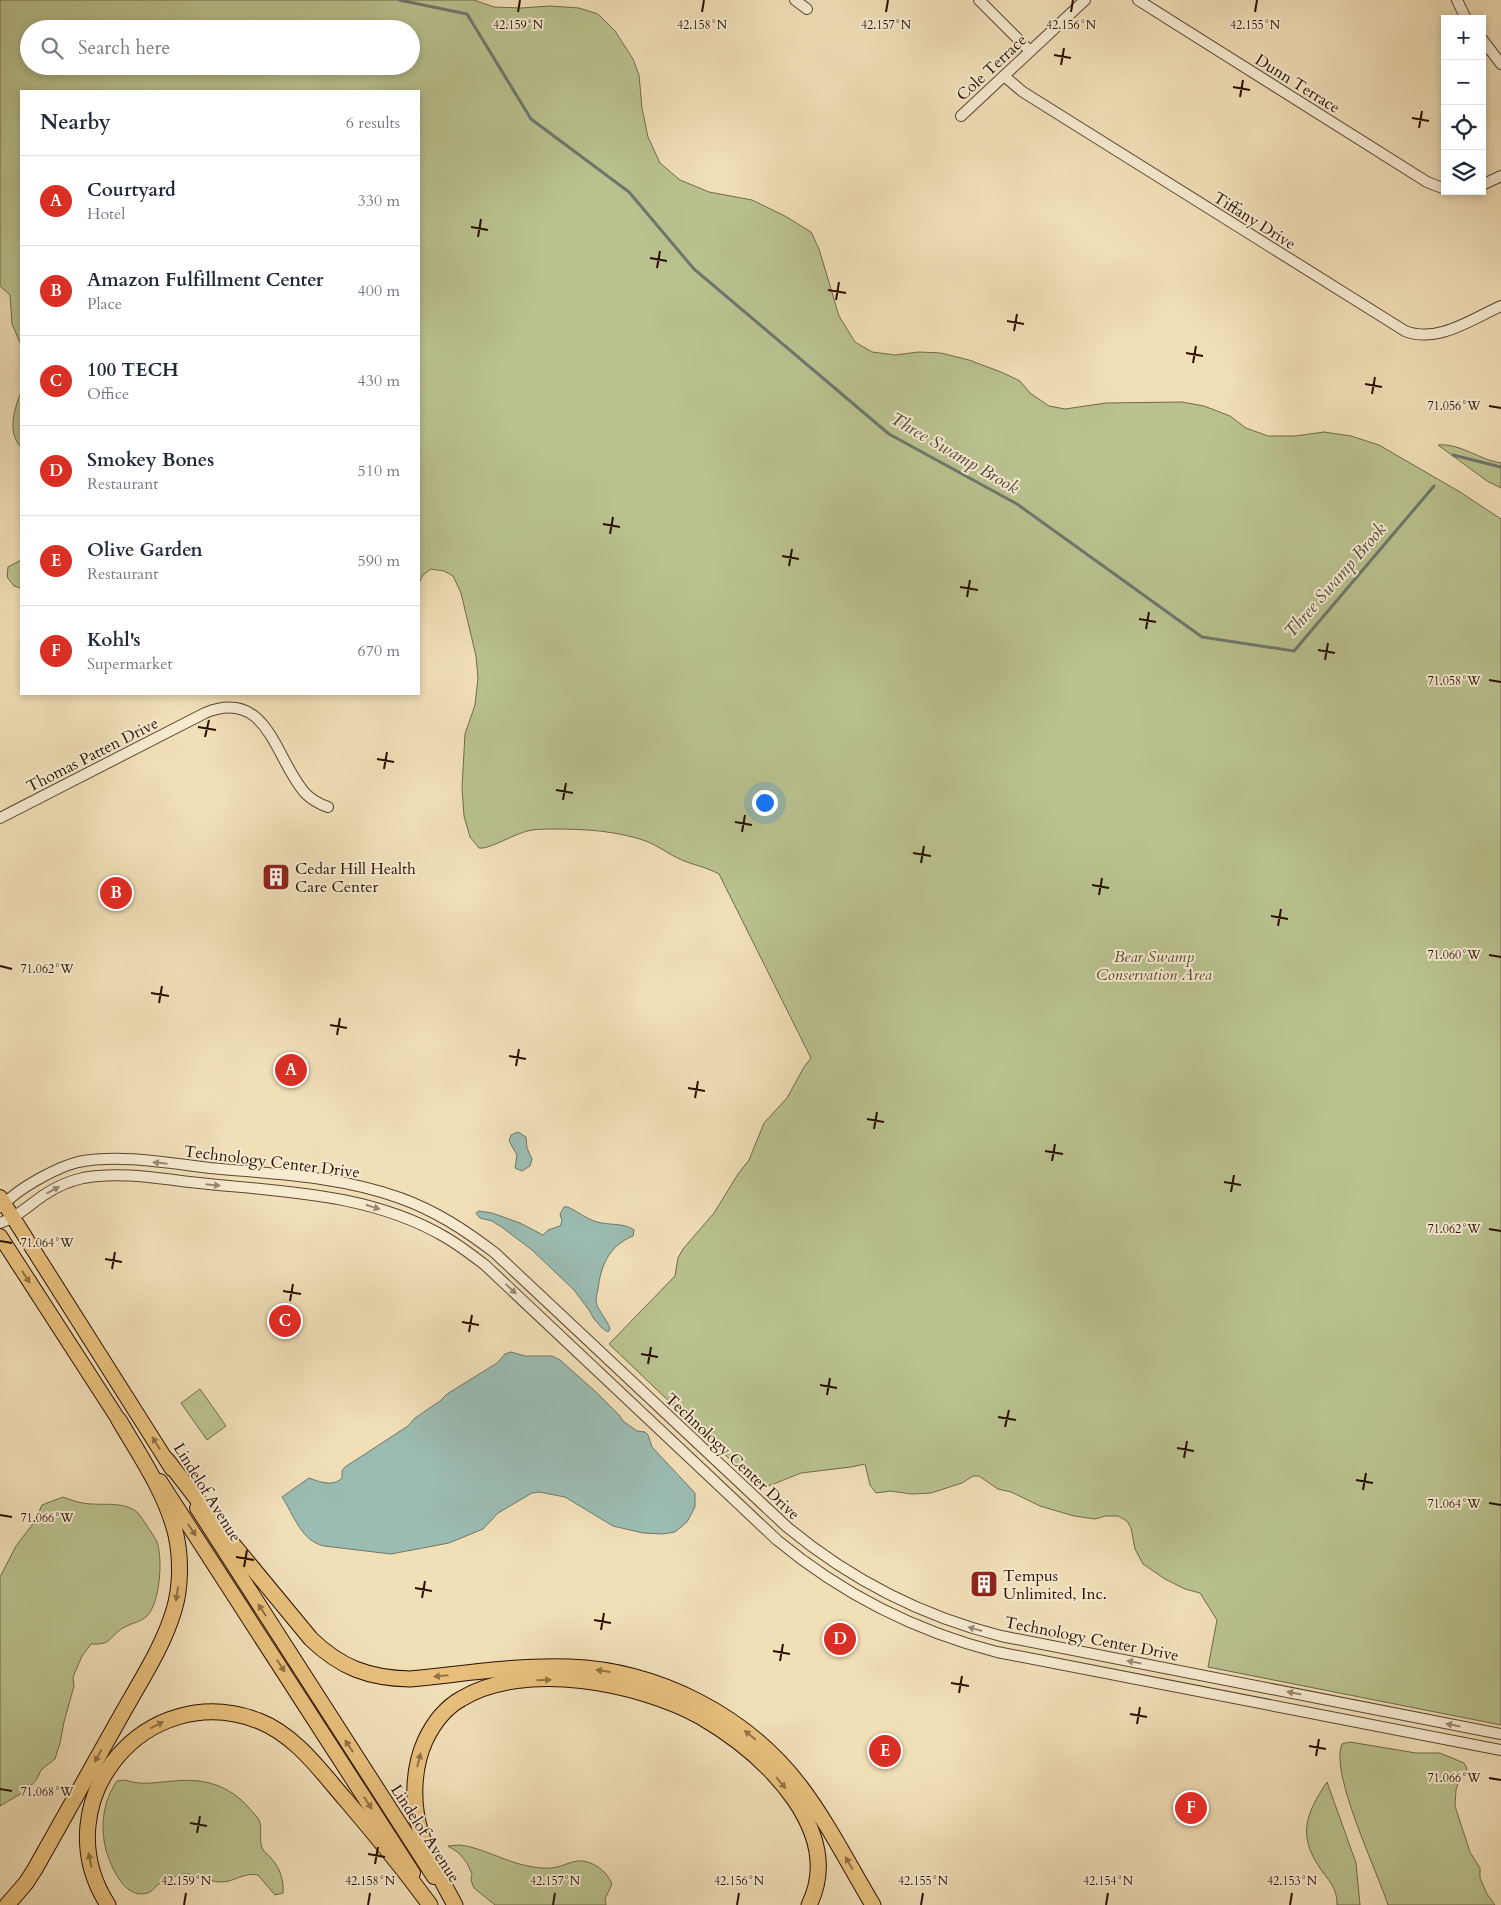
<!DOCTYPE html>
<html lang="en">
<head>
<meta charset="utf-8">
<style>
	body { margin:0; font-family:Cardo,serif; background:#f2f2f3; color:#1f2937 }
	.controls { position:absolute; right:15px; top:15px; display:grid; overflow:hidden; border-radius:0px; box-shadow:0 2px 8px #0003 }
	.controls button { width:45px; height:45px; display:grid; place-items:center; padding:0; border:0; border-bottom:1px solid #e0e1e3; background:#fff; color:#1f2937; font:25px sans-serif }
	.you { position:absolute; left:764px; top:802px; width:18px; height:18px; margin:-12px; border:4px solid #fff; border-radius:50%; background:#1a73e8; box-shadow:0 0 0 8px #1a73e833 }
	.badge { display:grid; place-items:center; width:32px; height:32px; border-radius:50%; background:#d93025; color:#fff; font-size:16px; font-weight:700 }
	.pin { position:absolute; translate:-50% -50%; border:2px solid #fff; box-shadow:0 1px 5px #0006 }
	.list { margin:0; padding:0; list-style:none }
	h2 { display:flex; justify-content:space-between; align-items:center; height:65px; margin:0; padding:0 20px; font-size:21px }
	h2 small { font-size:16px; font-weight:400; color:#747a83 }
	.list li { display:grid; grid-template-columns:32px 1fr auto; gap:15px; align-items:center; box-sizing:border-box; height:90px; padding:0 20px; border-top:1px solid #e0e1e3 }
	.list b { display:block; font-size:19px; white-space:nowrap }
	.list p { margin:0; font-size:16px; white-space:nowrap; color:#747a83 }
	.list em { font-size:16px; font-style:normal; color:#747a83 }
	.icon { flex:none; width:28px; height:28px; fill:none; stroke:currentColor; stroke-width:2; stroke-linecap:round; stroke-linejoin:round }
	.map { position:relative; flex:none; width:1501px; height:1905px; overflow:hidden }
	.search { position:absolute; background:#fff; box-shadow:0 2px 8px #0003; left:20px; top:20px; width:400px; height:55px; display:flex; align-items:center; gap:12px; box-sizing:border-box; padding:0 18px; border-radius:28px; color:#747a83; font-size:19px }
	.panel { position:absolute; background:#fff; box-shadow:0 2px 8px #0003; left:20px; top:90px; width:400px; height:605px; border-radius:0px }
	.map>svg:first-child { display:block }
	.green { fill:#b9c28f; stroke:#726948; fill-rule:evenodd }
	.water { fill:#9bbcb2; stroke:#6e776c }
	.lines { fill:none; stroke-linecap:round; stroke-linejoin:round }
	.stream { stroke:#6e776c; stroke-width:3 }
	.minor-casing { stroke:#5c4430; stroke-width:12 }
	.major-casing { stroke:#2a1002; stroke-width:16 }
	.highway-casing { stroke:#2a1002; stroke-width:17 }
	.minor { stroke:#f6ead1; stroke-width:10 }
	.major { stroke:#e8c07c; stroke-width:14 }
	.highway { stroke:#e8c07c; stroke-width:15 }
	.oneway { fill:#9a8874 }
	.oneway2 { fill:#927145 }
	.ticks { fill:none; stroke:#2a1002; stroke-width:2 }
	.labels { text-anchor:middle; stroke-width:4; stroke-linejoin:round; paint-order:stroke }
	.street-label { font-size:16px; fill:#2a1002; stroke:#f6ead1 }
	.poi-label { font-size:16px; fill:#2a1002; stroke:#f6ead1; text-anchor:start }
	.park-label { font-size:16px; font-style:italic; fill:#5c4e33; stroke:#f6ead1 }
	.water-label { font-size:18px; font-style:italic; fill:#524c40; stroke:#f6ead1 }
	.ticks-label { font-size:12px; text-anchor:middle; fill:#2a1002; stroke:#f6ead1; stroke-width:4; stroke-linejoin:round; paint-order:stroke }
</style>
</head>
<body>
<div class="map">
<svg width="1501" height="1905" viewBox="0 0 1501 1905">
	<rect width="100%" height="100%" fill="#f1dfb8"/>
	<filter id="stains"><feTurbulence type="fractalNoise" baseFrequency=".004" numOctaves="4"/><feColorMatrix values="0 0 0 0 .2 0 0 0 0 .09 0 0 0 0 .02 0 0 0 .5 -.17"/></filter>
	<radialGradient id="worn" r=".72"><stop offset=".6" stop-color="#630" stop-opacity="0"/><stop offset="1" stop-color="#630" stop-opacity=".3"/></radialGradient>
	<g class="green">
		<path d="M0,0H474L494,7L521,8L550,6L579,8L598,14L615,31L633,59L639,75L642,108L648,137L660,163L680,180L709,192L752,200L785,216L811,232L819,249L839,316L855,342L872,352L895,355L919,352L941,353L969,360L1001,372L1020,381L1030,393L1049,406L1065,409L1106,403L1182,402L1204,406L1230,416L1246,428L1268,436H1295L1324,432L1351,436L1379,445L1460,492L1501,519V1725L1208,1667L1217,1620L1200,1593L1185,1589L1165,1579L1143,1564L1135,1549L1131,1528L1127,1521L1118,1516H1105L1095,1519L1074,1516L1040,1506L1011,1492L998,1489L979,1476H973L962,1483L931,1493L912,1494L890,1491L876,1493L870,1485L865,1464L851,1467L801,1473L761,1489L609,1344L675,1276L678,1258L683,1249L714,1213L738,1174L749,1160L764,1123L787,1098L804,1067L811,1058L719,874C708,868 698,866 687,862C672,857 659,846 646,841C617,831 586,829 555,829C548,829 539,829 532,830C517,832 489,850 479,848L470,837L464,816L462,788L465,734L475,705L478,678L476,656L461,593L453,576L444,571L431,569L423,575L419,583V91H21V345L12,324L10,295L0,286ZM29,29H411V66H29Z"/>
		<path d="M21,392V447C7,432 14,410 21,392Z"/>
		<path d="M1438,445C1460,443 1480,460 1501,463V488L1487,481Z"/>
		<path d="M21,560V588L14,586L7,577L8,567Z"/>
		<path d="M200,1389L226,1426L207,1440L181,1403Z"/>
		<path d="M63,1497C73,1501 83,1504 93,1504C108,1505 126,1502 138,1513C140,1515 156,1539 157,1542C163,1559 160,1603 147,1616C141,1622 131,1623 123,1628C108,1637 113,1645 91,1644L82,1656L73,1677L74,1686L64,1722L60,1743L55,1759L41,1770L37,1779L27,1790L0,1806V1577L16,1546L35,1521L42,1505Z"/>
		<path d="M1350,1742L1416,1753H1440L1464,1763L1467,1768L1464,1776L1459,1780L1456,1790L1455,1806L1470,1852L1480,1868V1878L1487,1894L1495,1905H1388C1378,1873 1329,1772 1342,1744Z"/>
		<path d="M125,1780C142,1786 156,1782 174,1781C204,1778 229,1785 249,1808C252,1812 257,1816 259,1820C263,1828 258,1840 263,1850C265,1853 269,1855 271,1858C280,1868 284,1880 283,1893L275,1895L258,1875C243,1872 235,1882 221,1882C208,1882 197,1873 184,1874C177,1876 165,1880 159,1884C156,1886 153,1890 150,1892C126,1903 111,1867 106,1850C100,1826 103,1801 117,1781Z"/>
		<path d="M1327,1782L1356,1863L1360,1905H1337C1337,1889 1331,1883 1322,1871C1297,1836 1305,1815 1327,1782Z"/>
		<path d="M460,1845C485,1848 508,1864 534,1867C541,1868 549,1869 557,1867C566,1865 573,1860 583,1861C596,1863 607,1872 612,1884L605,1899L606,1905H495L474,1888L471,1880L472,1874L467,1863L459,1853L448,1846Z"/>
	</g>
	<g class="water">
		<path d="M518,1132L526,1137L527,1148L532,1159L530,1166L522,1171L515,1168L517,1155L509,1141L511,1135Z"/>
		<path d="M564,1207H568C577,1211 585,1218 594,1221C607,1226 623,1222 634,1230L633,1236C609,1246 601,1265 598,1289C597,1295 595,1299 597,1305C600,1313 607,1319 610,1329L608,1332L602,1328L594,1319L589,1310L574,1290L532,1250L503,1228L492,1221L480,1218L476,1213L479,1211L492,1213L520,1223L543,1235L548,1230L560,1226L562,1221L560,1214Z"/>
		<path d="M511,1352L525,1356H552L560,1360L597,1393L619,1415L623,1421L637,1431L645,1432L648,1435L652,1447L695,1493V1507L687,1522L675,1532L663,1534L643,1533L613,1526L565,1497L539,1492L532,1493L498,1513L483,1529L449,1543L391,1554L324,1546C301,1541 294,1515 282,1497L309,1478C320,1482 333,1487 342,1478V1471L345,1467L408,1426L415,1418L440,1401L447,1394L497,1363L505,1354Z"/>
	</g>
	<g class="lines">
		<g class="stream">
			<path d="M399,0L467,14L531,119L629,192L694,269L889,434L1017,504L1202,637L1294,651L1434,486"/>
			<path d="M1453,455L1501,467"/>
		</g>
		<defs>
			<g id="minor">
				<path d="M795,0L807,9"/>
				<path d="M979,0L1030,51"/>
				<path d="M1138,0L1427,182L1445,189"/>
				<path d="M1457,0L1466,19"/>
				<path d="M1482,39L1501,64"/>
				<path d="M1004,76L1023,92L1405,331C1437,344 1472,319 1501,306"/>
				<path d="M961,116L1085,0"/>
				<path d="M1482,185L1501,176"/>
				<path d="M0,818L205,713C268,687 275,759 305,793C312,800 319,804 328,807"/>
				<path d="M1,1207C17,1189 55,1168 78,1162C121,1154 167,1163 210,1168C274,1174 340,1176 400,1198C436,1211 465,1230 495,1253L787,1527C851,1580 921,1616 1001,1636L1501,1734"/>
				<path d="M0,1223C17,1218 30,1204 44,1195C56,1187 69,1181 83,1178C120,1171 161,1179 199,1183C283,1192 370,1193 445,1237C459,1245 472,1255 485,1265L777,1540C842,1594 915,1631 997,1652L1501,1750"/>
			</g>
			<g id="major">
				<path d="M0,1197L172,1469"/>
				<path d="M0,1236L124,1428"/>
				<path d="M160,1481L413,1873"/>
				<path d="M197,1508L434,1877"/>
			</g>
			<g id="highway">
				<path d="M167,1460L221,1530L311,1639C341,1668 369,1678 410,1679C463,1674 516,1665 569,1667C657,1670 746,1715 800,1786C828,1823 849,1865 873,1905"/>
				<path d="M7,1905L26,1883L35,1869C64,1818 93,1766 122,1714C141,1680 163,1647 174,1610C181,1587 181,1558 176,1535C166,1493 140,1456 119,1420"/>
				<path d="M108,1905C42,1802 146,1677 259,1721C295,1735 320,1770 345,1799C374,1833 403,1868 430,1905"/>
				<path d="M455,1905C442,1881 428,1857 420,1830C412,1802 413,1768 425,1741C433,1724 445,1708 461,1699C524,1660 640,1683 701,1717C737,1738 770,1765 794,1799C816,1831 828,1867 809,1905"/>
			</g>
		</defs>
		<use href="#minor" class="minor-casing"/>
		<use href="#major" class="major-casing"/>
		<use href="#highway" class="highway-casing"/>
		<use href="#minor" class="minor"/>
		<use href="#major" class="major"/>
		<use href="#highway" class="highway"/>
	</g>
	<defs><path id="oneway-solid" d="M-6-.8H1V-3.2L6.5 0L1 3.2V.8H-6Z" transform="scale(1.25)"/></defs>
	<g class="oneway">
		<use href="#oneway-solid" transform="translate(160 1163) rotate(-174)"/>
		<use href="#oneway-solid" transform="translate(213 1185) rotate(6)"/>
		<use href="#oneway-solid" transform="translate(53 1190) rotate(-28)"/>
		<use href="#oneway-solid" transform="translate(373 1207) rotate(17)"/>
		<use href="#oneway-solid" transform="translate(511 1289) rotate(43)"/>
		<use href="#oneway-solid" transform="translate(975 1629) rotate(-164)"/>
		<use href="#oneway-solid" transform="translate(1134 1662) rotate(-169)"/>
		<use href="#oneway-solid" transform="translate(1294 1693) rotate(-169)"/>
		<use href="#oneway-solid" transform="translate(1453 1725) rotate(-169)"/>
	</g>
	<g class="oneway2">
		<use href="#oneway-solid" transform="translate(26 1277) rotate(57)"/>
		<use href="#oneway-solid" transform="translate(156 1443) rotate(-122)"/>
		<use href="#oneway-solid" transform="translate(192 1530) rotate(57)"/>
		<use href="#oneway-solid" transform="translate(177 1594) rotate(99)"/>
		<use href="#oneway-solid" transform="translate(262 1610) rotate(-123)"/>
		<use href="#oneway-solid" transform="translate(281 1666) rotate(57)"/>
		<use href="#oneway-solid" transform="translate(603 1671) rotate(-172)"/>
		<use href="#oneway-solid" transform="translate(441 1676) rotate(175)"/>
		<use href="#oneway-solid" transform="translate(544 1680) rotate(-2)"/>
		<use href="#oneway-solid" transform="translate(157 1725) rotate(-27)"/>
		<use href="#oneway-solid" transform="translate(750 1735) rotate(-141)"/>
		<use href="#oneway-solid" transform="translate(349 1746) rotate(-123)"/>
		<use href="#oneway-solid" transform="translate(98 1756) rotate(119)"/>
		<use href="#oneway-solid" transform="translate(419 1760) rotate(-76)"/>
		<use href="#oneway-solid" transform="translate(781 1783) rotate(50)"/>
		<use href="#oneway-solid" transform="translate(368 1803) rotate(57)"/>
		<use href="#oneway-solid" transform="translate(90 1860) rotate(-101)"/>
		<use href="#oneway-solid" transform="translate(849 1863) rotate(-120)"/>
	</g>
	<path class="ticks" d="M518,12L520,0M702,12L704,0M886,12L888,0M1071,12L1073,0M1255,12L1257,0M1054,55L1071,58M1061,65L1064,48M1233,87L1250,90M1240,97L1243,80M1412,118L1429,121M1419,128L1422,111M471,227L488,230M478,237L481,219M650,258L667,261M657,268L660,251M828,290L846,293M836,300L839,282M1007,321L1024,324M1014,331L1017,314M1186,353L1203,356M1193,363L1196,346M1365,384L1382,387M1372,394L1375,377M1489,406L1501,408M603,524L620,527M610,534L613,517M782,556L799,559M789,566L792,549M960,587L978,590M967,597L970,580M1139,619L1156,622M1146,629L1149,612M1318,650L1335,653M1325,660L1328,643M1489,680L1501,682M198,727L216,730M205,737L209,720M377,759L394,762M384,769L387,752M556,790L573,793M563,800L566,783M735,822L752,825M742,832L745,815M913,853L931,856M921,863L924,846M1092,885L1109,888M1099,895L1102,878M1271,916L1288,919M1278,926L1281,909M1489,955L1501,957M0,966L12,969M151,993L169,996M159,1003L162,986M330,1025L347,1028M337,1035L340,1018M509,1056L526,1059M516,1066L519,1049M688,1088L705,1091M695,1098L698,1081M867,1119L884,1122M874,1129L877,1112M1045,1151L1063,1154M1052,1161L1055,1144M1224,1182L1241,1185M1231,1192L1234,1175M1489,1229L1501,1231M0,1241L12,1243M105,1259L122,1262M112,1269L115,1252M283,1291L301,1294M290,1301L293,1284M462,1322L479,1325M469,1332L472,1315M641,1354L658,1357M648,1364L651,1347M820,1385L837,1388M827,1395L830,1378M998,1417L1016,1420M1005,1427L1009,1410M1177,1448L1194,1451M1184,1458L1187,1441M1356,1480L1373,1483M1363,1490L1366,1473M1489,1503L1501,1505M0,1515L12,1517M236,1557L254,1560M244,1567L247,1550M415,1588L432,1591M422,1598L425,1581M594,1620L611,1623M601,1630L604,1613M773,1651L790,1654M780,1661L783,1644M951,1683L969,1686M959,1693L962,1676M1130,1714L1147,1717M1137,1724L1140,1707M1309,1746L1326,1749M1316,1756L1319,1739M1489,1778L1501,1780M0,1789L12,1791M190,1823L207,1826M197,1833L200,1816M368,1854L385,1857M375,1864L378,1847M184,1905L186,1893M368,1905L370,1893M553,1905L555,1893M737,1905L739,1893M921,1905L923,1893M1106,1905L1108,1893M1290,1905L1292,1893"/>
	<defs>
		<symbol id="building-square" viewBox="-11 -11 22 22"><rect x="-9" y="-9" width="18" height="18" rx="4" fill="#8f2418" stroke="#f6ead1"/><path d="M-4-6H4V6H1V3H-1V6H-4ZM-2.5-4.3h1.7v1.8h-1.7ZM.8-4.3h1.7v1.8H.8ZM-2.5-1h1.7V.8h-1.7ZM.8-1h1.7V.8H.8Z" fill="#fff"/></symbol>
	</defs>
	<g fill-rule="evenodd">
		<use href="#building-square" x="260" y="861" width="32" height="32"/>
		<use href="#building-square" x="968" y="1568" width="32" height="32"/>
	</g>
	<g class="labels">
		<g class="street-label">
			<text transform="translate(991 67) rotate(-43)" y="6">Cole Terrace</text>
			<text transform="translate(1298 83) rotate(32)" y="6">Dunn Terrace</text>
			<text transform="translate(1255 220) rotate(32)" y="6">Tiffany Drive</text>
			<text transform="translate(92 754) rotate(-27)" y="6">Thomas Patten Drive</text>
			<text transform="translate(272 1161) rotate(7)" y="6">Technology Center Drive</text>
			<text transform="translate(733 1456) rotate(43)" y="6">Technology Center Drive</text>
			<text transform="translate(208 1492) rotate(58)" y="6">Lindelof Avenue</text>
			<text transform="translate(1092 1638) rotate(11)" y="6">Technology Center Drive</text>
			<text transform="translate(426 1833) rotate(57)" y="6">Lindelof Avenue</text>
		</g>
		<g class="poi-label">
			<text x="295" y="874">Cedar Hill Health<tspan x="295" dy="18">Care Center</tspan></text>
			<text x="1003" y="1581">Tempus<tspan x="1003" dy="18">Unlimited, Inc.</tspan></text>
		</g>
		<g class="park-label">
			<text x="1154" y="962">Bear Swamp<tspan x="1154" dy="18">Conservation Area</tspan></text>
		</g>
		<g class="water-label">
			<text transform="translate(955 453) rotate(30)" y="6">Three Swamp Brook</text>
			<text transform="translate(1335 580) rotate(-49)" y="6">Three Swamp Brook</text>
		</g>
	</g>
	<g class="ticks-label">
		<text x="518" y="29">42.159°N</text>
		<text x="702" y="29">42.158°N</text>
		<text x="886" y="29">42.157°N</text>
		<text x="1071" y="29">42.156°N</text>
		<text x="1255" y="29">42.155°N</text>
		<text x="1454" y="410">71.056°W</text>
		<text x="1454" y="685">71.058°W</text>
		<text x="1454" y="959">71.060°W</text>
		<text x="47" y="973">71.062°W</text>
		<text x="1454" y="1233">71.062°W</text>
		<text x="47" y="1247">71.064°W</text>
		<text x="1454" y="1508">71.064°W</text>
		<text x="47" y="1522">71.066°W</text>
		<text x="1454" y="1782">71.066°W</text>
		<text x="47" y="1796">71.068°W</text>
		<text x="186" y="1885">42.159°N</text>
		<text x="370" y="1885">42.158°N</text>
		<text x="555" y="1885">42.157°N</text>
		<text x="739" y="1885">42.156°N</text>
		<text x="923" y="1885">42.155°N</text>
		<text x="1108" y="1885">42.154°N</text>
		<text x="1292" y="1885">42.153°N</text>
	</g>
	<rect width="100%" height="100%" filter="url(#stains)"/>
	<rect width="100%" height="100%" fill="url(#worn)"/>
</svg>
<div class="controls">
<button>+</button>
<button>−</button>
<button><svg class="icon" aria-label="locate" viewBox="0 0 24 24"><circle cx="12" cy="12" r="6"/><path d="M12 2v4M12 18v4M2 12h4M18 12h4"/></svg></button>
<button><svg class="icon" aria-label="layers" viewBox="0 0 24 24"><path d="M12 4l9 5-9 5-9-5zM3 14l9 5 9-5"/></svg></button>
</div>
<div class="you"></div>
<div class="pin badge" style="left:291px;top:1070px">A</div>
<div class="pin badge" style="left:116px;top:893px">B</div>
<div class="pin badge" style="left:285px;top:1321px">C</div>
<div class="pin badge" style="left:840px;top:1639px">D</div>
<div class="pin badge" style="left:885px;top:1751px">E</div>
<div class="pin badge" style="left:1191px;top:1808px">F</div>
<div class="search"><svg class="icon" aria-label="search" viewBox="0 0 24 24"><circle cx="10" cy="10" r="6"/><path d="M15 15l6 6"/></svg>Search here</div>
<section class="panel">
<h2>Nearby<small>6 results</small></h2>
<ul class="list">
<li><span class="badge">A</span><div><b>Courtyard</b><p>Hotel</p></div><em>330 m</em></li>
<li><span class="badge">B</span><div><b>Amazon Fulfillment Center</b><p>Place</p></div><em>400 m</em></li>
<li><span class="badge">C</span><div><b>100 TECH</b><p>Office</p></div><em>430 m</em></li>
<li><span class="badge">D</span><div><b>Smokey Bones</b><p>Restaurant</p></div><em>510 m</em></li>
<li><span class="badge">E</span><div><b>Olive Garden</b><p>Restaurant</p></div><em>590 m</em></li>
<li><span class="badge">F</span><div><b>Kohl's</b><p>Supermarket</p></div><em>670 m</em></li>
</ul>
</section>
</div>
</body>
</html>
